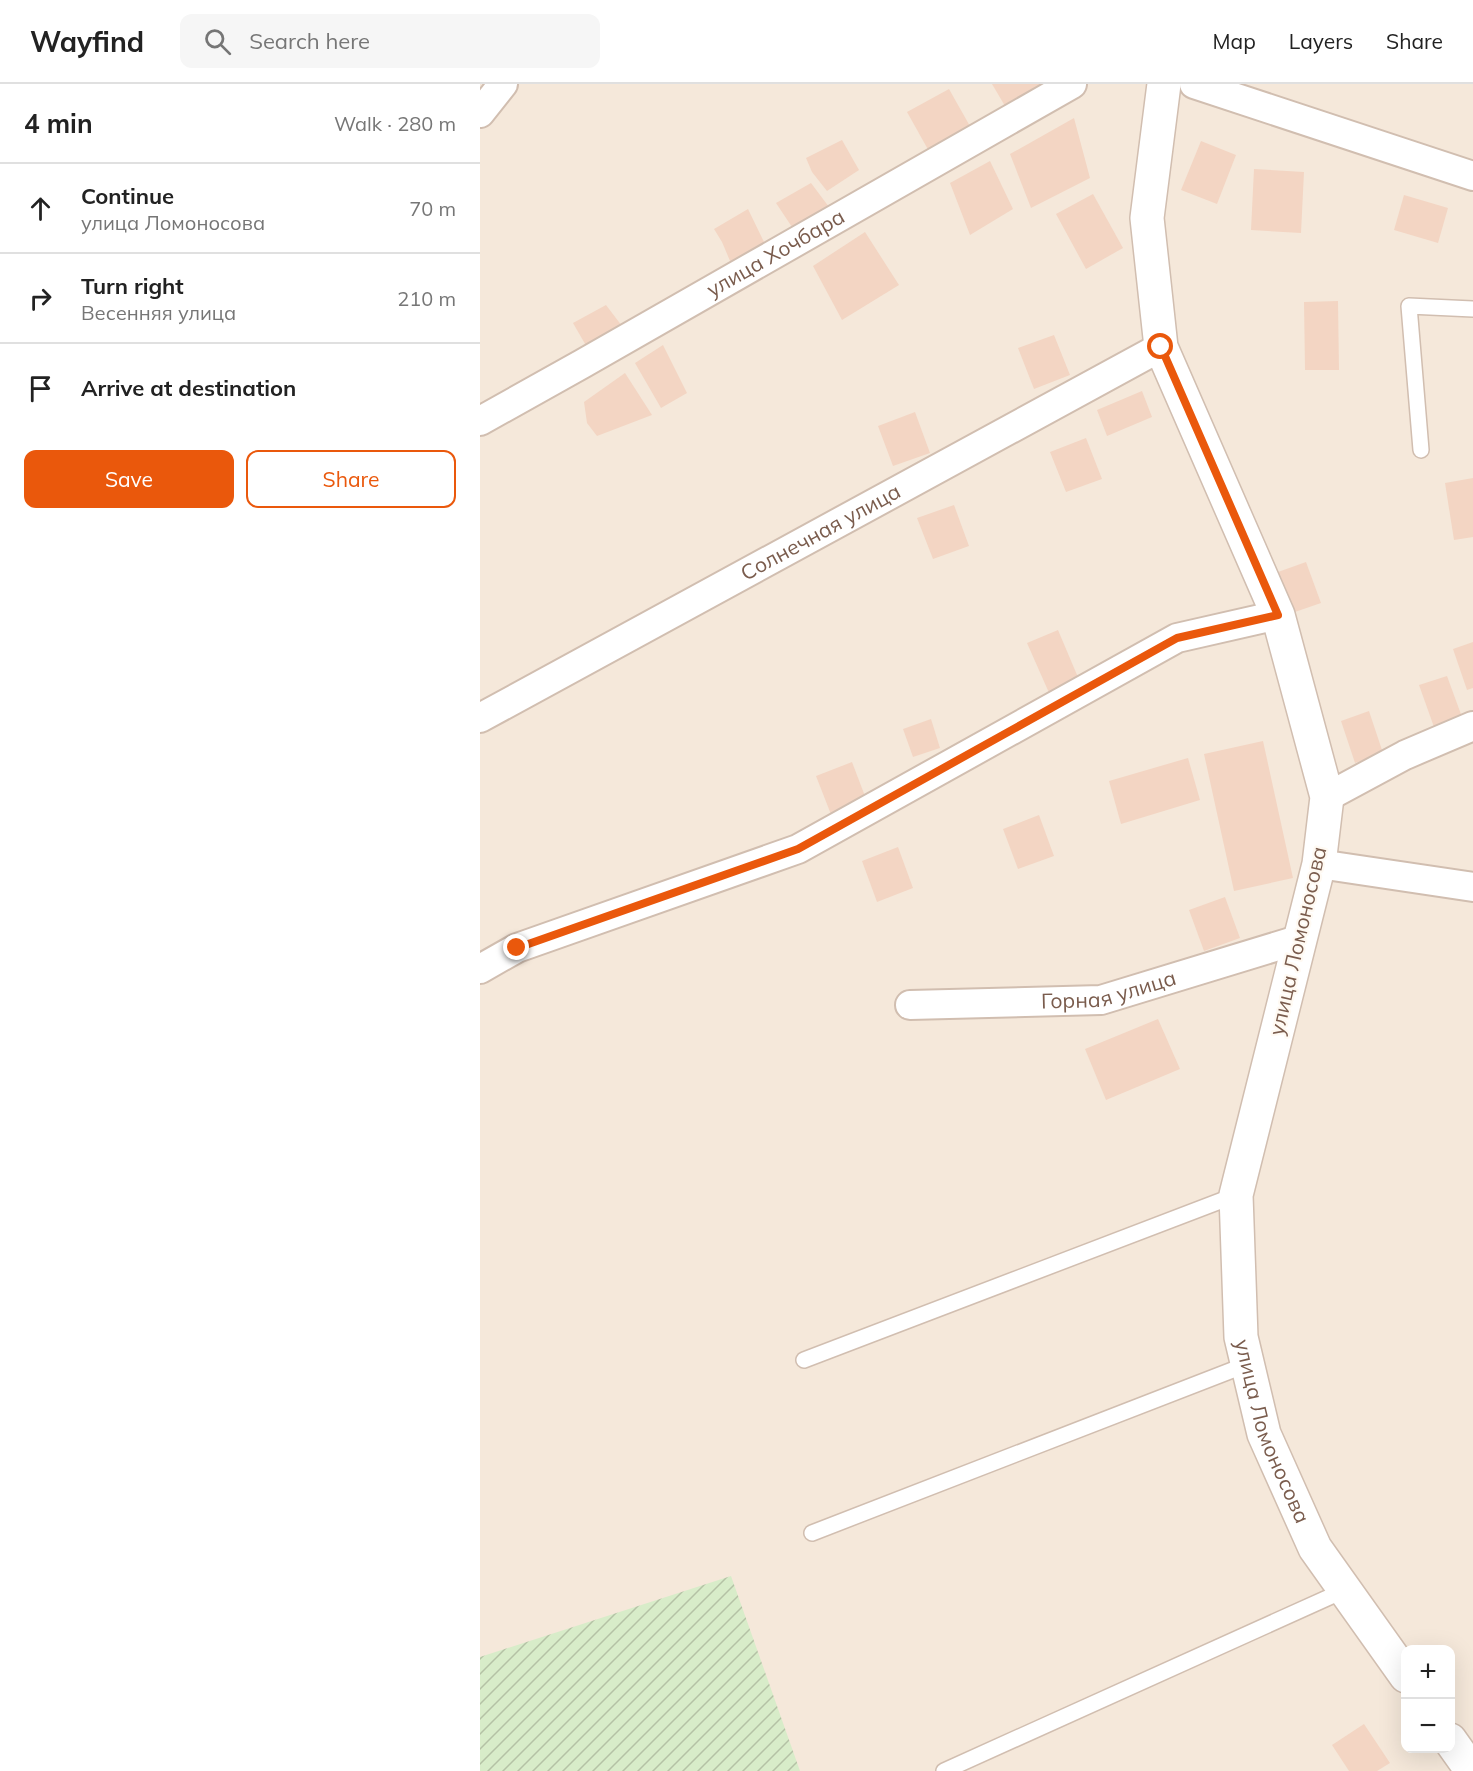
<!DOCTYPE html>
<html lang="en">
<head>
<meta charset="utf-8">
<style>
	body { margin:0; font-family:Mulish,sans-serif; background:#f6f6f6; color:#222 }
	.controls { position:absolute; right:18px; bottom:18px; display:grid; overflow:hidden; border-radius:12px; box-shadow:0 6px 24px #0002 }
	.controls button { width:54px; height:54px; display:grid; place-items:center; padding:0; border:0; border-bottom:2px solid #e0e0e0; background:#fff; color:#222; font:30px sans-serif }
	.stop { position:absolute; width:18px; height:18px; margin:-14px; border:4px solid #ea580c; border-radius:50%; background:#fff }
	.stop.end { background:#ea580c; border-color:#fff; box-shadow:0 2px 6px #0008 }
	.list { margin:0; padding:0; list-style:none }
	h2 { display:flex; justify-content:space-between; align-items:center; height:78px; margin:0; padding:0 24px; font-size:26px }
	h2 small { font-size:20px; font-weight:400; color:#767676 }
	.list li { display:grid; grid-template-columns:39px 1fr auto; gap:18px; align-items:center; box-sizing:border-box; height:90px; padding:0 24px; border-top:2px solid #e0e0e0 }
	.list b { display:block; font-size:22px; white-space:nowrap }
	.list p { margin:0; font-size:20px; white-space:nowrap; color:#767676 }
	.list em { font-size:20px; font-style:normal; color:#767676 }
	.actions { display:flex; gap:12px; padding:18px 24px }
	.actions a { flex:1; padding:14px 0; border:2px solid #ea580c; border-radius:12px; text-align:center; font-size:21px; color:#ea580c }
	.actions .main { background:#ea580c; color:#fff }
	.icon { flex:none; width:33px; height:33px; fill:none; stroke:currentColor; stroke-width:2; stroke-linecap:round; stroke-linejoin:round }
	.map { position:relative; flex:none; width:993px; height:1687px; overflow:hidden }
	header { display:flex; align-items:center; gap:36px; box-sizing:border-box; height:84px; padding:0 30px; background:#fff; border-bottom:2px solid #e0e0e0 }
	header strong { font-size:28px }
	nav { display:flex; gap:33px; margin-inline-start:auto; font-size:21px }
	.search { width:420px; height:54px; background:#f6f6f6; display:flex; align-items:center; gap:15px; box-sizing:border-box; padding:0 21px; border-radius:12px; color:#767676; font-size:22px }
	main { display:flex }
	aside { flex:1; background:#fff }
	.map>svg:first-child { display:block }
	.residential { fill:#f5e8da; fill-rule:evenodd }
	.garden { fill:url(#garden-furrows) }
	.building { fill:#f3d5c3 }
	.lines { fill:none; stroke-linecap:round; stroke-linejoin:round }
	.service-casing { stroke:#d1beb0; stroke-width:18 }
	.minor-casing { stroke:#d1beb0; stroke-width:32 }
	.tertiary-casing { stroke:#d1beb0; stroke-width:36 }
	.service { stroke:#fff; stroke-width:15 }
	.minor { stroke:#fff; stroke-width:28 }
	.tertiary { stroke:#fff; stroke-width:33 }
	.route { stroke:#ea580c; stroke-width:8 }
	.labels { text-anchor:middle; stroke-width:4.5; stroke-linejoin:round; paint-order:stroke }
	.street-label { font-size:21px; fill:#7a5c4d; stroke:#fffaf3 }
</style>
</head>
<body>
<header>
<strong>Wayfind</strong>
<div class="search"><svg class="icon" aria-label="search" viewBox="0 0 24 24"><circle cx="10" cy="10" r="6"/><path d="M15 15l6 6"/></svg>Search here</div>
<nav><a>Map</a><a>Layers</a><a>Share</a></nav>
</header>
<main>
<aside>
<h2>4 min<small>Walk · 280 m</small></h2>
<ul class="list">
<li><svg class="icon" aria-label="ahead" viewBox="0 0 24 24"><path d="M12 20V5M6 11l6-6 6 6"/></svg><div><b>Continue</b><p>улица Ломоносова</p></div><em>70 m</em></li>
<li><svg class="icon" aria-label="right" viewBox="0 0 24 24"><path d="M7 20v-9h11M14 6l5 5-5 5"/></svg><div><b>Turn right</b><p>Весенняя улица</p></div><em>210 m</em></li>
<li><svg class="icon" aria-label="arrive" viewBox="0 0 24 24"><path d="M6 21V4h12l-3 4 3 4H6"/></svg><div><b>Arrive at destination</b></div></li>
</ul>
<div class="actions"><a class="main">Save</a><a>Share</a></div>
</aside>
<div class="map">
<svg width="993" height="1687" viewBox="0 0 993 1687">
	<defs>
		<pattern id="garden-furrows" width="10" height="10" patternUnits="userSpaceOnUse" patternTransform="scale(1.5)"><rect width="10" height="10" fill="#d8ecc9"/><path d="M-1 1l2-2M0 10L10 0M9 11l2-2" fill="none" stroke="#b4c2a5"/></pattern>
	</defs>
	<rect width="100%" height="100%" fill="#fdf6ec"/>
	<path class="residential" d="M0,0H993V1687H0ZM926,1566H970V1664H926Z"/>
	<path class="garden" d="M251,1492L320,1687H0V1573Z"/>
	<g class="building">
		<path d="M512,0H570L525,22Z"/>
		<path d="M469,5L491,44L450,69L427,28Z"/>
		<path d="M594,34L610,94L551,124L530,70Z"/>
		<path d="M362,56L379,86L347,107L332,88L326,74Z"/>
		<path d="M721,57L756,71L737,120L701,106Z"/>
		<path d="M510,77L533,125L490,151L470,99Z"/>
		<path d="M774,85L824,88L821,149L771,146Z"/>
		<path d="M331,99L355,131L318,152L296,119Z"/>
		<path d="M613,110L643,164L606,185L576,130Z"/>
		<path d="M924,111L968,124L958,159L914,146Z"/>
		<path d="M268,125L286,162L253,184L242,158L234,145Z"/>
		<path d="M385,148L419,201L362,236L333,182Z"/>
		<path d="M858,217L859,286H825L824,218Z"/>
		<path d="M126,221L145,246L108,265L93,239Z"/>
		<path d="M574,251L590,291L554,305L538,264Z"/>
		<path d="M183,261L207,309L181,324L155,279Z"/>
		<path d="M145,289L172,331L117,352L107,339L104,318Z"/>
		<path d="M662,307L672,333L627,352L617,326Z"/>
		<path d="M435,328L450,369L413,382L398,342Z"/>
		<path d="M606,354L622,395L586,408L570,368Z"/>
		<path d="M993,394V453L974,456L965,399Z"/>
		<path d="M474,421L489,462L453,475L437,434Z"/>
		<path d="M826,478L841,519L812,529L798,488Z"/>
		<path d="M578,546L600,598L570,611L547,559Z"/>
		<path d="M993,558V604L987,606L973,565Z"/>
		<path d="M967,592L982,633L954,643L939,601Z"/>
		<path d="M889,627L903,669L875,679L861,637Z"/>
		<path d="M451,635L460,664L433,673L423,645Z"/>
		<path d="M783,657L813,794L754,807L724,670Z"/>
		<path d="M708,674L720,716L641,740L629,697Z"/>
		<path d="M372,678L388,720L352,733L336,692Z"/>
		<path d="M559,731L574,772L538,785L523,745Z"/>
		<path d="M418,763L433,804L397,818L382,777Z"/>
		<path d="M745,813L760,854L724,867L709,826Z"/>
		<path d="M678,935L700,985L626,1016L605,965Z"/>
		<path d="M884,1640L910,1679L897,1687H869L852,1661Z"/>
	</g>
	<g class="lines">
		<defs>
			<g id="service">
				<path d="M941,366L929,222L993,225"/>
				<path d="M324,1276L756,1111"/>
				<path d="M332,1449L768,1280"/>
				<path d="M464,1687L865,1506"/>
			</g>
			<g id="minor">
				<path d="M714,0L993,92"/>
				<path d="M0,29L23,0"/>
				<path id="s1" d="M0,337L102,280L592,0"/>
				<path id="s2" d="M0,634L681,263"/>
				<path d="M847,713L925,671L993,642"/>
				<path d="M839,780L993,803"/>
				<path d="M0,885L37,864L318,765L697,554L798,531"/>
				<path id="s3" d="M430,921L621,916L821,855"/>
			</g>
			<g id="tertiary">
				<path id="s4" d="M684,0L667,134L681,263L798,531L847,713L839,780L756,1111L761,1253L784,1350L835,1464L926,1592"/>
				<path d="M970,1656L992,1687"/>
			</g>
		</defs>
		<use href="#service" class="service-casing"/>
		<use href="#minor" class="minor-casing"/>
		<use href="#tertiary" class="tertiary-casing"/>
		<use href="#service" class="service"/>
		<use href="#minor" class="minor"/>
		<use href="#tertiary" class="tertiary"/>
	</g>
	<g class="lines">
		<path class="route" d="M37,864L318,765L697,554L798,531L681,263"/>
	</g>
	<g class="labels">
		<g class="street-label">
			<text dy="7" stroke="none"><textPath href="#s1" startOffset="340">улица Хочбара</textPath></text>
			<text dy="7" stroke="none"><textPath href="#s2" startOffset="388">Солнечная улица</textPath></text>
			<text transform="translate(818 857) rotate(-77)" y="7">улица Ломоносова</text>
			<text dy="7" stroke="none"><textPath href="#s3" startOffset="200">Горная улица</textPath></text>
			<text dy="7" stroke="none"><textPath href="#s4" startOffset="1396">улица Ломоносова</textPath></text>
		</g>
	</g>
</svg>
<div class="controls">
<button>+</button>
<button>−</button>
</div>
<div class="stop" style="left:681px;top:263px"></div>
<div class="stop end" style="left:37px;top:864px"></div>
</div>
</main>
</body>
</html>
